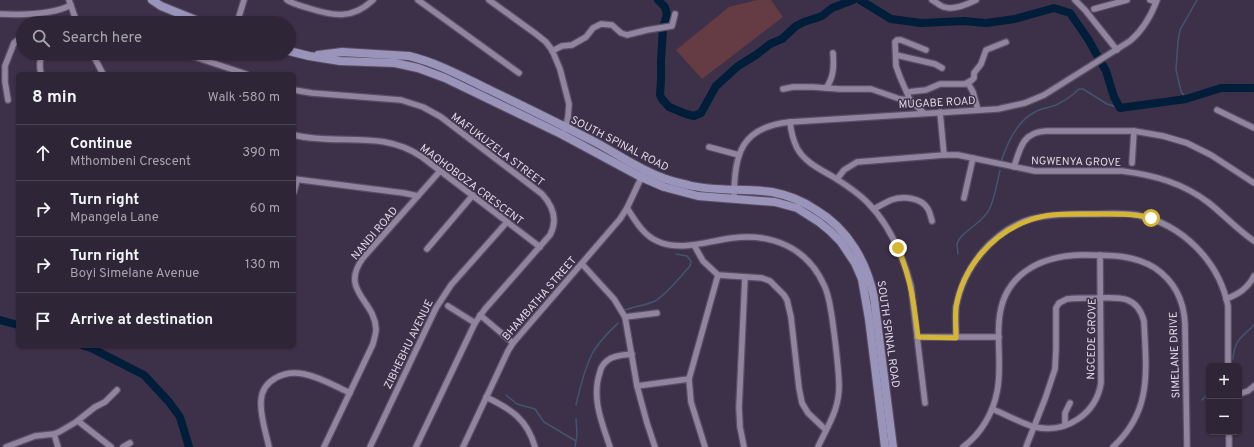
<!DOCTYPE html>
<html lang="en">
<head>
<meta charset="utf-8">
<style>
	body { margin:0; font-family:Overpass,sans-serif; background:#362d3f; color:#f1f3f6 }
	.controls { position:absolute; right:12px; bottom:12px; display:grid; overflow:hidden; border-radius:6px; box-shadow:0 1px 3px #0004 }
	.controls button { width:36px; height:36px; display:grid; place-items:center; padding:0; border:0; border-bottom:1px solid #494252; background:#2e2537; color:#f1f3f6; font:20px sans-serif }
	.stop { position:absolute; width:12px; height:12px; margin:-9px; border:3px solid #d5b534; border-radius:50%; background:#fff }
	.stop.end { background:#d5b534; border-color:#fff; box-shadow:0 1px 4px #0008 }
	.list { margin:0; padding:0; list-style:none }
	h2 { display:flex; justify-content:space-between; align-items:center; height:52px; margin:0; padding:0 16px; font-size:17px }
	h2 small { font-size:13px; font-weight:400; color:#a7a5ad }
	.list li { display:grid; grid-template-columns:26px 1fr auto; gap:12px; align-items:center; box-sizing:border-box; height:56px; padding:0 16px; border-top:1px solid #494252 }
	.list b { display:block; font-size:15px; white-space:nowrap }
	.list p { margin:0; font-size:13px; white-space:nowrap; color:#a7a5ad }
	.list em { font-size:13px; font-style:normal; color:#a7a5ad }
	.icon { flex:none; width:22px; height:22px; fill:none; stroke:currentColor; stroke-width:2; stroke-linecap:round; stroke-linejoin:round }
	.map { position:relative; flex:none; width:1254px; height:447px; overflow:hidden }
	.search { position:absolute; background:#2e2537; box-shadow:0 1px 3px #0004; left:16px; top:16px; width:280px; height:44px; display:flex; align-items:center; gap:10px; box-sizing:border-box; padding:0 14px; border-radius:22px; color:#a7a5ad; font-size:15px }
	.panel { position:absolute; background:#2e2537; box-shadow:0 1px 3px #0004; left:16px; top:72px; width:280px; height:276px; border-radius:6px }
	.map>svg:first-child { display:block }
	.green { fill:#653b44 }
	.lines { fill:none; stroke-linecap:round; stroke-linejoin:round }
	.stream { stroke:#43556e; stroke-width:1.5 }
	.river { stroke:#001d3a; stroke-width:8 }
	.street-casing { stroke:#584e62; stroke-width:8 }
	.secondary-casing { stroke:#584e62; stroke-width:10 }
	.street { stroke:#91849f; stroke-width:5.5 }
	.secondary { stroke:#9a93ba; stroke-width:8 }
	.route { stroke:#d5b534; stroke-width:5 }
	.labels { text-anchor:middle; stroke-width:3; stroke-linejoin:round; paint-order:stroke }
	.street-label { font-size:11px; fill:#dfd8e7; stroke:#3d3149 }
</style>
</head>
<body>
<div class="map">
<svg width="1254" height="447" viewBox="0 0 1254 447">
	<rect width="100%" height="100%" fill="#3d3149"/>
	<path class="green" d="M757,0H771L783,17L702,79L676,50L729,7Z"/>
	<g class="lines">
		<g class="stream">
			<path d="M1186,99L1181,91L1176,70L1178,41L1180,30L1197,0"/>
			<path d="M1001,162C1007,143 1017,121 1035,112C1041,108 1049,108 1056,105C1064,101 1073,95 1079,89H1083L1107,104L1120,108"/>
			<path d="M958,254C958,251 957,247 957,244C960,232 983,223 989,210C995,198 997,183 1000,170"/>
			<path d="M625,310C634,306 645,306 655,301C666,295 681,276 690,266L691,261L687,256L676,254"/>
			<path d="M1233,359C1234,340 1242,337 1254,325"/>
			<path d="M506,395L517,404L535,409L544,422L576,441"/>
			<path d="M1202,400L1209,393"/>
			<path d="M576,405C580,388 584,370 592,354C598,342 609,332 618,323"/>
			<path d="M575,447L577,434L576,419"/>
		</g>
		<g class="river">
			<path d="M658,0L665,7L667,14L663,28L661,61V79L660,95L662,99L669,107L686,114L694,116L701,113L716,86L738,66L756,55L770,44L782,39L796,26L804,22L822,16L832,8L853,0"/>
			<path d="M860,0L891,19L921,23L964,21L986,23L1015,19L1054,8L1070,13L1088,39L1106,71L1114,97L1120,108L1186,99L1221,88H1254"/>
			<path d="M0,320L18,325"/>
			<path d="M84,346L91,348L144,375L169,402L180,417L189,447"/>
		</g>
		<defs>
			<g id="street">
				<path d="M69,0L77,23"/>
				<path d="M287,0C293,4 301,6 308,8C333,16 352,20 373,0"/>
				<path d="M418,0L519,73"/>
				<path d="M489,0L536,34L546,42L552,50L560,69L569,104L568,117L565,129"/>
				<path d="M932,0C936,2 940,6 944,7C953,10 968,4 976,0"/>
				<path d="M1075,0L1085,10L1117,50"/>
				<path d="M1150,0L1156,2"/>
				<path d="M1094,9L1127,0"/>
				<path d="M0,14C21,15 52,15 71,5"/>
				<path d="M35,23L37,14"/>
				<path d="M237,23L244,0"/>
				<path d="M552,51L562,46L572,45L586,37L593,28L601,24L612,25L621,33L627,35L647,30L672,26L675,14"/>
				<path d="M92,53L103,74"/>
				<path d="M183,53L246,74"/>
				<path d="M896,55L935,64L942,68"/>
				<path d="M41,74C39,66 39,60 43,53"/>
				<path d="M968,83L973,92L978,110"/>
				<path d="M826,88C834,77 834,66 833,53"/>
				<path d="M783,89L793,87H813L839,89H871L900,99L910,100"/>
				<path d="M294,90L312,93L401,100L423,107L441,117L542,194C553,206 558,220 550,235L485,309L475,323L416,447"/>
				<path d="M907,92L926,90L940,84H965L972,80L974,78V73L981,64L986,50L1006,42"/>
				<path d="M8,100L5,82V66L14,43L23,36"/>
				<path d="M1217,110L1254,128"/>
				<path d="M940,112L944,155"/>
				<path d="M924,113L910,100L900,77L896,66L895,42L897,40H901L926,50"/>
				<path d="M790,122C791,131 793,140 797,148C805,163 822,170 835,178C846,185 858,193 867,202C889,224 903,256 911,286L925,403"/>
				<path d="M294,135C338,146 381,129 422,157L540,247"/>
				<path d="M709,147L739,155"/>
				<path d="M1132,163L1134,131"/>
				<path d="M1014,167C1020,148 1023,132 1046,131H1134L1163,136L1187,143L1211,155L1254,183"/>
				<path d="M294,179L404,193L418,196"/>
				<path d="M837,179L844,170L857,162L944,155H958L1035,171H1122C1154,175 1183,183 1209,203C1224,215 1238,230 1254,241"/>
				<path d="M294,192L297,180"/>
				<path d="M734,198C734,154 741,127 790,122L998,109L1025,103L1044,95L1130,41C1143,30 1151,16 1157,0"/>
				<path d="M964,198L973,158"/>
				<path d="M627,208C635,220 643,235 657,241C680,252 708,241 732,238C771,233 807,247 824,285C829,295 830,306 832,317C835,339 838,361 839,383C840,409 828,425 818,447"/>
				<path d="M874,209C879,206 885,203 891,200C903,196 921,197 928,209C930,213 931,217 932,221"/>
				<path d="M694,245L703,261L718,275L762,278L770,281L784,295L787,300L791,317L799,388L802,403L808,413L826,430"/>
				<path d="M427,249L473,195"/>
				<path d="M582,264L614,299L625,317L637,386L647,423L655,447"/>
				<path d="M1226,299C1239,294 1248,288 1254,276"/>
				<path d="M448,306L475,323"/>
				<path d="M480,315L513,343"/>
				<path d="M625,317L657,313"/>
				<path d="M917,337H999"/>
				<path d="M956,337C956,327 955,317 956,307C963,268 992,231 1031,219C1050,214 1069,214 1089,214C1104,214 1121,212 1137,215C1182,224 1219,261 1228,306V366"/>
				<path d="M637,386L689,379"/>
				<path d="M1239,394L1248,391L1254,386"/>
				<path d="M486,397C511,409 527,419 535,447"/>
				<path d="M992,409C1005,414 1023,424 1035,427C1066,434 1096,414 1101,383L1100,255"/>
				<path d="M78,421L111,447"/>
				<path d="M1065,425V413L1070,403"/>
				<path d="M1229,432V447"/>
				<path d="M54,434L58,447"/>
				<path d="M6,447L35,436L54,434L59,432L76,422L95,407L105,402L117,390"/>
				<path d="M123,447L130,443"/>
				<path d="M269,447C266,433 260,416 261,401C262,380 284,370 304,374C320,377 335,386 350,393"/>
				<path d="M324,447L373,344C374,339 376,334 376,329C375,300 339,291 363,258L440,171"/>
				<path d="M370,447L436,308L451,285L507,222"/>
				<path d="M463,447L508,351L513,343L620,219L627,208L643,174"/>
				<path d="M610,447C602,423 591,398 600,372C601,367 604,363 608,360C614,355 624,355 632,354"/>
				<path d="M705,447L691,402L689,379L718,275"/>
				<path d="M744,447L740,427L739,407L745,277"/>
				<path d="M963,447C981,434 993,413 997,392C1002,369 997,345 999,322C1002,276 1038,256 1081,255C1106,255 1133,254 1155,268C1174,281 1184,301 1185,324L1187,447"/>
				<path d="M1026,447L1045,399L1055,369L1056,349V308L1059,303L1067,299C1077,298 1086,298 1096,298C1118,297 1137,295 1144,321C1146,370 1153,410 1113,447"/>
			</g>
			<g id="secondary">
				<path d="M152,0L161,6L203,23"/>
				<path d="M289,51L309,56L340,61L395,63L418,68L445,78L563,135L641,177L664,187L698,196L775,202L797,208L819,222L830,231L841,242L855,263L862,279L869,319L885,447"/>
				<path d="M318,55L342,52L409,56C438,63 463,77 490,90C525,107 560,124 595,142C612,151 628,162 645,170C658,177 673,182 688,185C715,192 744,188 772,192C787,195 803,201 816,210C848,229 867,262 874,298L893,447"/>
			</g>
		</defs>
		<use href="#street" class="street-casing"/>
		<use href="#secondary" class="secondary-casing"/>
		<use href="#street" class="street"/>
		<use href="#secondary" class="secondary"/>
	</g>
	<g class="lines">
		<path class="route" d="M898,248C911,279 914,304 918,337L956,338C956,327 955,317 956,307C963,267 992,233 1030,220C1048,213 1068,214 1087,214C1109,214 1130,213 1151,218"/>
	</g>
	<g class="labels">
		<g class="street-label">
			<text transform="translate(937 102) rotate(-3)" y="4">MUGABE ROAD</text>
			<text transform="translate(620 143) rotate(27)" y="4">SOUTH SPINAL ROAD</text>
			<text transform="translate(498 149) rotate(37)" y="4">MAFUKUZELA STREET</text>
			<text transform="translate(1076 161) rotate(1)" y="4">NGWENYA GROVE</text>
			<text transform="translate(472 184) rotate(37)" y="4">MAQHOBOZA CRESCENT</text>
			<text transform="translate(374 233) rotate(-50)" y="4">NANDI ROAD</text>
			<text transform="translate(539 298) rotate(-49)" y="4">BHAMBATHA STREET</text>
			<text transform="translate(889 334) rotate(82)" y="4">SOUTH SPINAL ROAD</text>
			<text transform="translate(1091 339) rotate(-89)" y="4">NGCEDE GROVE</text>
			<text transform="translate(408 344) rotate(-64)" y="4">ZIBHEBHU AVENUE</text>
			<text transform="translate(1174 355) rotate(-92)" y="4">SIMELANE DRIVE</text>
		</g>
	</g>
</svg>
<div class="controls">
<button>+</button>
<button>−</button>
</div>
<div class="stop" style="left:1151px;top:218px"></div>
<div class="stop end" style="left:898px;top:248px"></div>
<div class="search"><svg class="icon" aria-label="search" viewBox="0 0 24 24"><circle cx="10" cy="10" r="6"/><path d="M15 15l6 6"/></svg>Search here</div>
<section class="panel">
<h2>8 min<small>Walk · 580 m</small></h2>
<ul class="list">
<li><svg class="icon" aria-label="ahead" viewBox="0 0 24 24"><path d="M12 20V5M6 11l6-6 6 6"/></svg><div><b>Continue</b><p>Mthombeni Crescent</p></div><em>390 m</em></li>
<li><svg class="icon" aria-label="right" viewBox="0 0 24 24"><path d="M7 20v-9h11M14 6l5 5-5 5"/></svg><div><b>Turn right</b><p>Mpangela Lane</p></div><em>60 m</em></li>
<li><svg class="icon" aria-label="right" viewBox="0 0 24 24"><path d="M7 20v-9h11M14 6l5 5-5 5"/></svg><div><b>Turn right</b><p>Boyi Simelane Avenue</p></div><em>130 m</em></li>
<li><svg class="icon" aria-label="arrive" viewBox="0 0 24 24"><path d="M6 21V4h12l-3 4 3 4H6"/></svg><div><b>Arrive at destination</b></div></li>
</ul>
</section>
</div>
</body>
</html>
